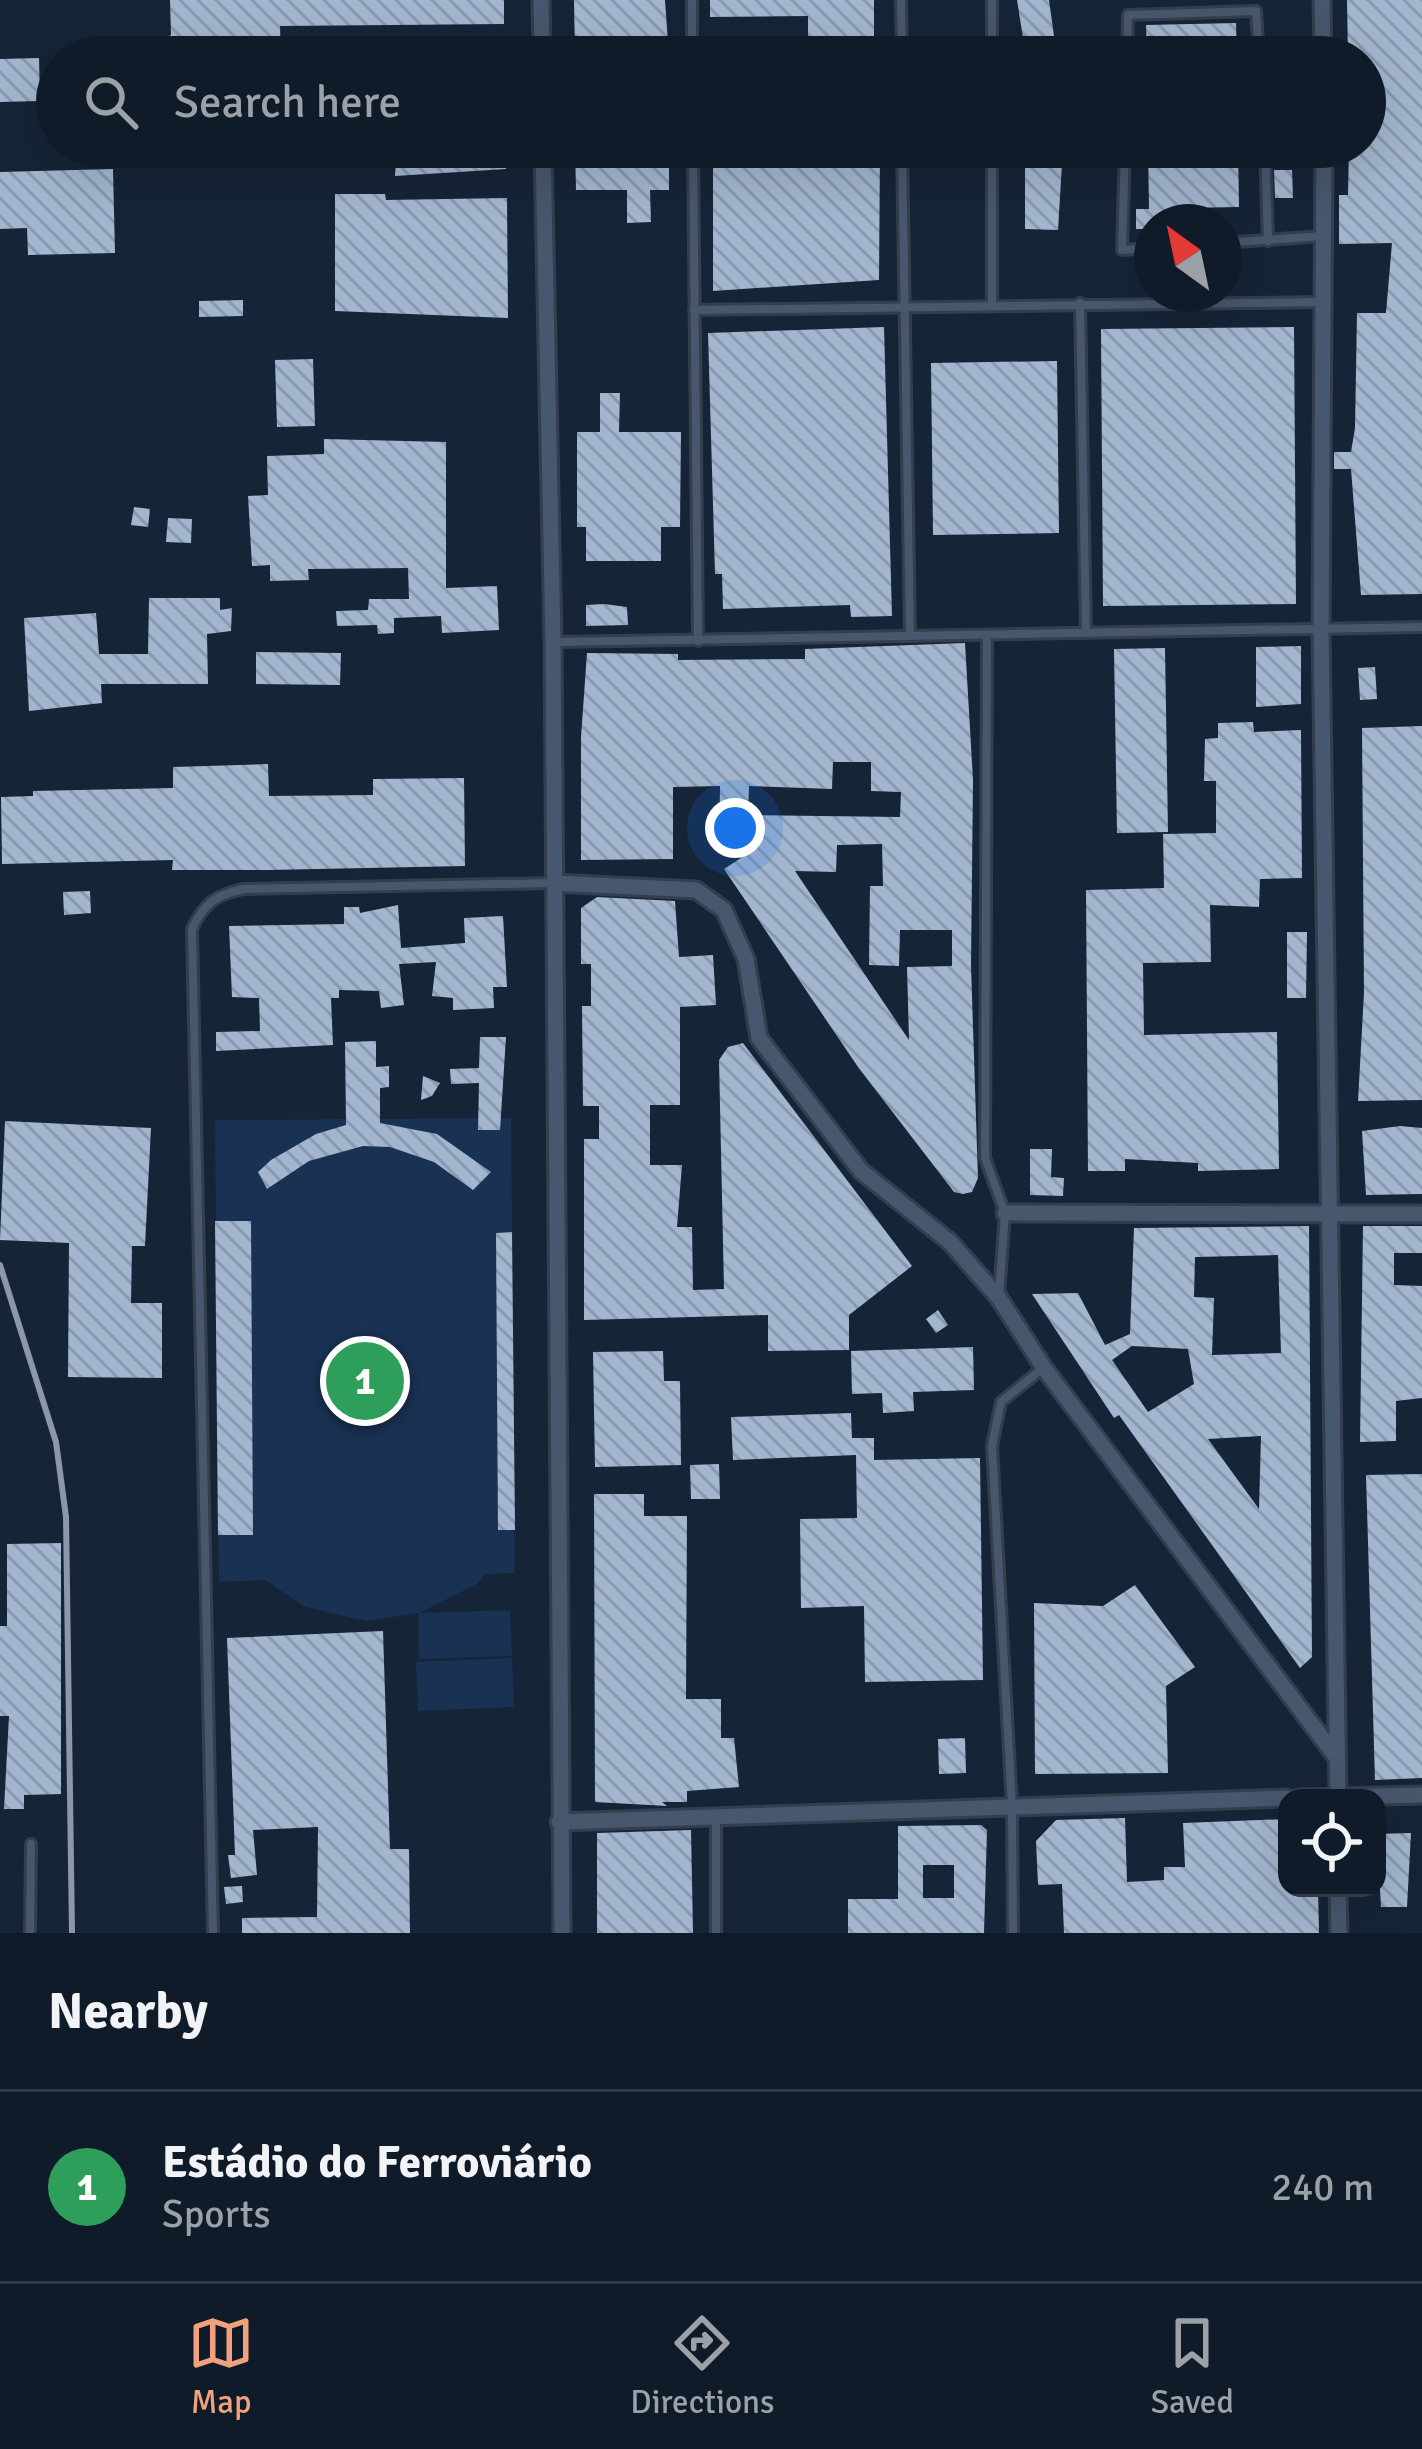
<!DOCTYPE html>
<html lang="en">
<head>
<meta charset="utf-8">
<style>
	body { margin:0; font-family:Signika,sans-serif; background:#1e2835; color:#f1f3f6 }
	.controls { position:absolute; right:36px; bottom:36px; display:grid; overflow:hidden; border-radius:24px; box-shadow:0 12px 48px #0002 }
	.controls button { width:108px; height:108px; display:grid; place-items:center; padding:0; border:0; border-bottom:3px solid #303946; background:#101b29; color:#f1f3f6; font:60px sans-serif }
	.compass { position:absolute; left:1134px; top:204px; width:108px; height:108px; border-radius:50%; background:#101b29; box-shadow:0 12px 48px #0002; rotate:327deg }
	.you { position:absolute; left:735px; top:828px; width:42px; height:42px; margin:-30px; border:9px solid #fff; border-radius:50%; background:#1a73e8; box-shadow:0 0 0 18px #1a73e833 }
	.badge { display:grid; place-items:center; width:78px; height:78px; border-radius:50%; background:#f1a17c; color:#fff; font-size:39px; font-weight:700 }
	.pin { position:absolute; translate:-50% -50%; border:6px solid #fff; box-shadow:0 3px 12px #0006 }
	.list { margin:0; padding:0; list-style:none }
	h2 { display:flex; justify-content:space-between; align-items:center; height:156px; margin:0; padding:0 48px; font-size:51px }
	h2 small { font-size:39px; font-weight:400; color:#9ca1a8 }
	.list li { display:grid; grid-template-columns:78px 1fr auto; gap:36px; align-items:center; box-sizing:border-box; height:192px; padding:0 48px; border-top:3px solid #303946 }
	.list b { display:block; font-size:45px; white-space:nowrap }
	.list p { margin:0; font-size:39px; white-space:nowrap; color:#9ca1a8 }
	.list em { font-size:39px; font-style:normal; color:#9ca1a8 }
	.icon { flex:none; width:66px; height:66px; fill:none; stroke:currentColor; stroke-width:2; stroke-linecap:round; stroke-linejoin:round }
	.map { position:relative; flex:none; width:1422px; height:1933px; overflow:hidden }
	.search { position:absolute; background:#101b29; box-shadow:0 12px 48px #0002; left:36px; right:36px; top:36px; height:132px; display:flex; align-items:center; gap:30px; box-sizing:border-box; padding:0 42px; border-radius:66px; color:#9ca1a8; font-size:45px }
	.sheet { height:348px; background:#101b29 }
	nav { display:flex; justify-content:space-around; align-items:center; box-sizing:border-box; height:168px; border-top:3px solid #303946; background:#101b29; font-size:33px; color:#9ca1a8 }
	nav a { display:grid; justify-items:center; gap:6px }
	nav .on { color:#f1a17c }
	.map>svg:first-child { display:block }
	.grass { fill:#193152 }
	.building { fill:url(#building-back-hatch); fill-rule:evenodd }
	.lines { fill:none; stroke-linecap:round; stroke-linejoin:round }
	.service-casing { stroke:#343e4e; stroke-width:14 }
	.minor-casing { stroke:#343e4e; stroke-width:21 }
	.service { stroke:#47576d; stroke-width:8 }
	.minor { stroke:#47576d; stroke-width:15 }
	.rail { stroke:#8c98a7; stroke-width:6 }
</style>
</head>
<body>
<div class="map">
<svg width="1422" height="1933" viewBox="0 0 1422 1933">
	<defs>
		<pattern id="building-back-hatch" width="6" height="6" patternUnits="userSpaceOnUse" patternTransform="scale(3)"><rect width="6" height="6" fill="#a3b6cf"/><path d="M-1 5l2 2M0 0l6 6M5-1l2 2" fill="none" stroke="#8a99ad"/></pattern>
	</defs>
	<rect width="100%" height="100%" fill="#152437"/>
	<g class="grass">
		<path d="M511,1118L515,1573L485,1574L477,1584L419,1613L510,1610L512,1656L419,1659L418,1613L367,1621L305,1607L265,1580L219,1582L215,1120Z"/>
		<path d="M512,1658L514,1707L418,1711L416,1662Z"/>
	</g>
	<g class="building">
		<path d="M170,0H504V24L280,26L281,57H182L175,50L169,57H154L153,45L171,35Z"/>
		<path d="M574,0H665L669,57H575Z"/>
		<path d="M710,0H874V53L808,54V16L710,17Z"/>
		<path d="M1017,0H1049L1057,57H1026Z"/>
		<path d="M1347,0H1422V594L1361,595L1351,469H1334V452H1351L1355,428L1357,313H1386L1392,243L1339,244V195H1348L1349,147H1365V57H1348Z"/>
		<path d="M1236,23L1237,57H1147L1146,25Z"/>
		<path d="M39,58L40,101L0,102V59Z"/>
		<path d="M397,147H504L506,169L395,176Z"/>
		<path d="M575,147H669V190H650L651,222L627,223V190H576Z"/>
		<path d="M713,147H880L879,280L713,291Z"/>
		<path d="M1025,147H1063L1058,230L1025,229Z"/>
		<path d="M1148,147H1238L1239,207L1185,208V222H1152V229H1136V209H1149Z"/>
		<path d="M113,169L115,253L28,255L27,228L0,229V172Z"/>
		<path d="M1274,170H1292L1293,198H1275Z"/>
		<path d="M335,194H385L386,200L507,198L508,318L335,311Z"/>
		<path d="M243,300V316L199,317V301Z"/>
		<path d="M884,327L892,616L851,617L850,605L723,609L722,574H715L708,333Z"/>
		<path d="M1294,327L1296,604L1103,606L1101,329Z"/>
		<path d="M313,359L315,426L277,427L275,360Z"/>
		<path d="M1057,361L1059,533L933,535L931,363Z"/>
		<path d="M600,393H620L619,432H681L680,527H661V561H586V527H577V432H600Z"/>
		<path d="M324,439L446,442V588L497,586L499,630L442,633L441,616L394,618V633L378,634L377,625L337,626L336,611L368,610L369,599H409L408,568L308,569L309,580L270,581V565L252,566L248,496L268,495L267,456L324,454Z"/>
		<path d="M134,507L150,509L148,527L131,525Z"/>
		<path d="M168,518L192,519L191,543L166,542Z"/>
		<path d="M149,598H220V610L232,608L231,631L207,634L208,684H101L102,703L29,711L24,618L96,613L99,654H148Z"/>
		<path d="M604,604L627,607L628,625L586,626V605Z"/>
		<path d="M965,643L973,780L971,966L978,1178L972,1192L963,1194L954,1192L858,1067L724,869L758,847L719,846L720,786L673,787V859L581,860V737L587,653L678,654V660L805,659V649ZM833,762H871V791L901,792L900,817L748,815L749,786L832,789ZM882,844L883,886H870L869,965L899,966L900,930H952V966L907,967L909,1040L795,871L836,872L837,845Z"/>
		<path d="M1301,646V704L1256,707V647Z"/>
		<path d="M1165,648L1168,832L1117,833L1114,649Z"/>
		<path d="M256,652L341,653L340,685L256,684Z"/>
		<path d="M1375,667L1377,699L1360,700L1358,668Z"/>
		<path d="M1253,722L1254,732L1301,730L1302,878L1260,879L1259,907L1210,905L1211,962L1143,963L1144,1035L1277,1032L1279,1169L1198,1171V1163L1125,1159V1171H1088L1086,890L1164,888L1163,834L1216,833V781H1204L1205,739L1218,738V723Z"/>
		<path d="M1422,726V1100L1358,1101L1364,993L1362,728Z"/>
		<path d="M268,764L269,796L373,795V779L464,778L465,866L268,870H172L173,860L2,864L1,797L33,796V791L173,788V767Z"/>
		<path d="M90,891L91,913L64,915L63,892Z"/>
		<path d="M597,897L675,901L679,957L713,955L716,1005L680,1007V1105H650V1165H682L677,1227H692L693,1290L724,1289L719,1060L728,1047L743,1043L912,1266L849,1315V1350L768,1351V1315L584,1320V1139H599V1106H583L582,1006H591V964H581V908Z"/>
		<path d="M398,905L401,948L465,943L464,918L503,916L507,987H493L494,1008L453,1010V998L432,996L436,962L399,964L404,1005L381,1008L379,991L339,990V998H331L333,1045L216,1051V1032L260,1031L259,998L232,997L229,926L344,924V907H359L360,913Z"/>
		<path d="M1287,932H1307L1306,998H1287Z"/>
		<path d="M480,1037H506L500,1130H478L479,1083L451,1084L450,1069L479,1068Z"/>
		<path d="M376,1041V1067L389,1066V1087L380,1088V1123L437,1134L491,1172L473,1190L434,1162L390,1147L363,1146L309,1161L267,1189L258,1172L271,1160L316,1134L346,1125L345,1042Z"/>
		<path d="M423,1076L440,1083L432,1096L421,1100Z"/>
		<path d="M5,1121L151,1128L145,1246H132L131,1303H162V1378L68,1377L69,1243L0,1240Z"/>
		<path d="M1400,1126L1422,1128V1194L1366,1195L1362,1131Z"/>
		<path d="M1030,1149H1052L1051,1177L1064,1178L1063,1196L1030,1195Z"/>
		<path d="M215,1221H251L253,1535H218Z"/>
		<path d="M1309,1226L1312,1657L1300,1668L1119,1415L1114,1418L1032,1294L1078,1293L1105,1345L1130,1334L1134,1228ZM1278,1255L1281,1353L1212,1355L1214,1298L1194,1297L1195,1257ZM1132,1346L1188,1349L1194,1384L1148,1412L1112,1360ZM1261,1436L1259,1509L1208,1439Z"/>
		<path d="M1363,1226H1422V1253H1394V1285L1422,1286V1398L1396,1401V1441L1360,1442Z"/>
		<path d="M512,1232L515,1530H498L496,1233Z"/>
		<path d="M938,1310L948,1325L936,1333L926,1319Z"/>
		<path d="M973,1347L974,1390L913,1392L914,1411L883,1413L882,1393L852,1394L851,1351Z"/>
		<path d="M663,1351L664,1381H680L681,1465L595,1467L593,1352Z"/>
		<path d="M851,1413L852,1438H874V1460L980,1458L983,1680L865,1682L864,1606L801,1608L800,1519L857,1518L856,1455L733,1460L731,1417Z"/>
		<path d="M719,1464L720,1499H691L690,1465Z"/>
		<path d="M1422,1474V1778L1375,1780L1366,1475Z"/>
		<path d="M594,1494H644V1516H687L686,1699H721V1738H734L739,1787L687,1791V1802H662L667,1806L595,1802Z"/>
		<path d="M61,1543V1794L24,1795V1809H4L9,1716H0V1626H7V1544Z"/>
		<path d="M1135,1585L1195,1667L1166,1686L1168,1773L1035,1774L1034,1603L1103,1606Z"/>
		<path d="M383,1631L390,1849H409L410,1933H242V1918L317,1917L318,1827L253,1830L257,1875L231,1878L228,1855H235L227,1638Z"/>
		<path d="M965,1738L966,1773L939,1774L938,1739Z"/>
		<path d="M1125,1818L1127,1882L1164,1880V1867H1185L1183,1823L1287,1819V1888H1318L1319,1933H1064L1062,1884L1038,1885L1036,1841L1056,1820Z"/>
		<path d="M981,1825L987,1830L984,1933H848V1899H898V1826ZM923,1865H954V1898H923Z"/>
		<path d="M691,1830L693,1933H597V1833Z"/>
		<path d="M1411,1833L1407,1907H1381L1377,1834Z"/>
		<path d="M242,1886L243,1902L226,1904L224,1887Z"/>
	</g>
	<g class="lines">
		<defs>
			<g id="service">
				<path d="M692,0V57"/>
				<path d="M901,0L902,57"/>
				<path d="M992,0V57"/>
				<path d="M1127,57L1128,15L1256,11L1259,57"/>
				<path d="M693,147L698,641"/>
				<path d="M902,147L910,635"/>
				<path d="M992,147V303"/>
				<path d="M1125,147L1122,250L1152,248"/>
				<path d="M1265,147L1268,241"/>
				<path d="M1224,243L1323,236"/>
				<path d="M1080,303L1086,633"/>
				<path d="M694,310L1324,302"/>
				<path d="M987,635L985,1158L1005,1213L999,1295"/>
				<path d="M555,642L1422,627"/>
				<path d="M716,1818V1933"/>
				<path d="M30,1933L31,1844"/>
				<path d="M213,1933L192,929C204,903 216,895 243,889L554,883"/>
				<path d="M1013,1933L1012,1806L992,1446L1001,1402L1043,1368"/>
			</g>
			<g id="minor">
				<path d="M541,0L542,57"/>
				<path d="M1322,0L1323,57"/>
				<path d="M543,147L553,642L562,1933"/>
				<path d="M1324,147L1321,631L1338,1798"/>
				<path d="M554,883L696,890L724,910L746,959L759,1038L861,1171L950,1242L999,1298L1044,1368L1337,1758"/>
				<path d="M1005,1213L1422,1214"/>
				<path d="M1299,1798L1422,1795"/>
				<path d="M559,1822L1287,1798"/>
				<path d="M1338,1888L1339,1933"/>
			</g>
		</defs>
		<use href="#service" class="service-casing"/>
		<use href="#minor" class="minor-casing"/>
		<use href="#service" class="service"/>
		<use href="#minor" class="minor"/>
		<path class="rail" d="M0,1265L56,1442L66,1517L72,1933"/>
	</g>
</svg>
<div class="controls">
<button><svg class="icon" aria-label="locate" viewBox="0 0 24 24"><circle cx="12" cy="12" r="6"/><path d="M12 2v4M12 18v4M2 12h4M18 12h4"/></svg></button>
</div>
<svg class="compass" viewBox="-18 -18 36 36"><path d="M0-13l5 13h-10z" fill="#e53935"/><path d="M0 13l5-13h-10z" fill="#9ca1a8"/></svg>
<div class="you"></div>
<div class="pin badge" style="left:365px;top:1381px;background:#2e9e5b">1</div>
<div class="search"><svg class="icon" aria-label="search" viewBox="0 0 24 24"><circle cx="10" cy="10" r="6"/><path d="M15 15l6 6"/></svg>Search here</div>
</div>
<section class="sheet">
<h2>Nearby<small></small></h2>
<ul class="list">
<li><span class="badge" style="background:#2e9e5b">1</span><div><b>Estádio do Ferroviário</b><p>Sports</p></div><em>240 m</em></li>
</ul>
</section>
<nav>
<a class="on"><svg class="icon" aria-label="map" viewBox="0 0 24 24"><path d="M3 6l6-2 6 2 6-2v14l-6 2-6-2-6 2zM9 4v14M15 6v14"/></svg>Map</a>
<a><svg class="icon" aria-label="directions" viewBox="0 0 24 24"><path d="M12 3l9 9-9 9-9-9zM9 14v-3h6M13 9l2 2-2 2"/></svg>Directions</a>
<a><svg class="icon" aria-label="saved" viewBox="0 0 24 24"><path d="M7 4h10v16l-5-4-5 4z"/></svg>Saved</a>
</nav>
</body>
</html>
